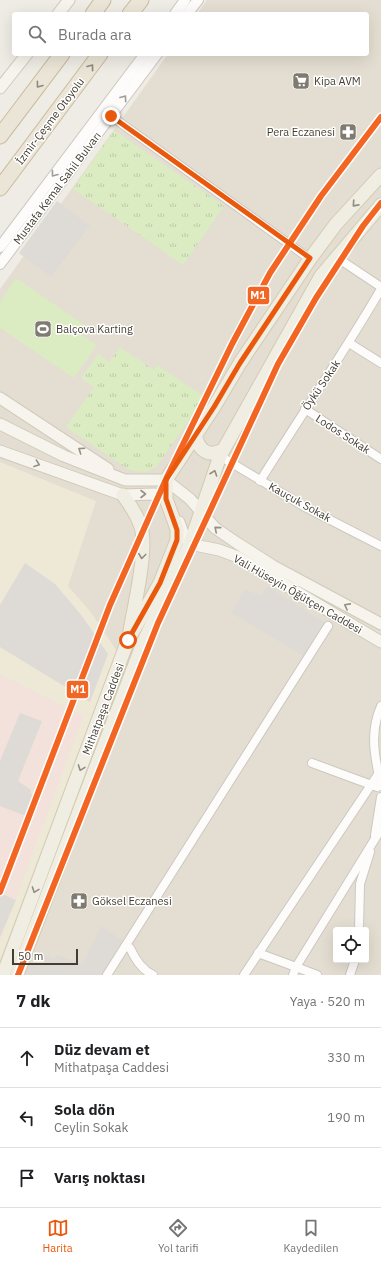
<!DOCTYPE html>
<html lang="tr">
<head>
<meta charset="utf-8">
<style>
	body { margin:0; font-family:"IBM Plex Sans",sans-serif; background:#f2f2f2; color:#202124 }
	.controls { position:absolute; right:12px; bottom:12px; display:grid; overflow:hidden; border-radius:4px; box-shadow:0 4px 16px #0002 }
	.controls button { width:36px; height:36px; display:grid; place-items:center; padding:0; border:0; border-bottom:1px solid #e0e0e0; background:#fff; color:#202124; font:20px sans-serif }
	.scale { position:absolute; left:12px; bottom:10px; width:66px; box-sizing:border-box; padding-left:4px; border:2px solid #443e32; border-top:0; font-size:11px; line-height:14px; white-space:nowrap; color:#443e32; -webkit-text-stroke:3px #fff; paint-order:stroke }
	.stop { position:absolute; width:12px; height:12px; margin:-9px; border:3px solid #ea580c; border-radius:50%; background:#fff }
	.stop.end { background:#ea580c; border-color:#fff; box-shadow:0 1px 4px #0008 }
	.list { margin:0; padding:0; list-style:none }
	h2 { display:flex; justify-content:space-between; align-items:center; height:52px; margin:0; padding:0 16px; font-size:17px }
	h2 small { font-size:13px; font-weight:400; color:#757577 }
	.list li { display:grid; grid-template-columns:26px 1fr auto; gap:12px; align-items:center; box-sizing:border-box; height:60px; padding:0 16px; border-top:1px solid #e0e0e0 }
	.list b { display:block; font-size:15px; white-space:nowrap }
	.list p { margin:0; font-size:13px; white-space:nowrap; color:#757577 }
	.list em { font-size:13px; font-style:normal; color:#757577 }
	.icon { flex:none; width:22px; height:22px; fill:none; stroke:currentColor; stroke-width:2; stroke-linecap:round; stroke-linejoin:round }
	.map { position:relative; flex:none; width:381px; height:975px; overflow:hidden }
	.search { position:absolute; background:#fff; box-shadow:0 4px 16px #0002; left:12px; right:12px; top:12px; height:44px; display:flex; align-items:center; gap:10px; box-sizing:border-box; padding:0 14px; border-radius:4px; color:#757577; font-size:15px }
	.sheet { height:232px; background:#fff }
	nav { display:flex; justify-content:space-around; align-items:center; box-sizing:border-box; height:56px; border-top:1px solid #e0e0e0; background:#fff; font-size:11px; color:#757577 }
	nav a { display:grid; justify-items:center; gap:2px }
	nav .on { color:#ea580c }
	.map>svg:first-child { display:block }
	.residential { fill:#e4ded2; fill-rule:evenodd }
	.education { fill:#eee8d6 }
	.medical { fill:#f2e2db }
	.grass { fill:#dbebc2 }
	.park { fill:url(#park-tufts) }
	.parking { fill:#dedbd6 }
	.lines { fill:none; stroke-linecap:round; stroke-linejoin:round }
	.minor-casing { stroke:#cbc8c1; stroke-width:10 }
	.tertiary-casing { stroke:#cbc8c1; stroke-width:12 }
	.secondary-casing { stroke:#cfcabb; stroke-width:13 }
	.primary-casing { stroke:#d3cab1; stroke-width:15 }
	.motorway-casing { stroke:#c9bb9e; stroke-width:17 }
	.minor { stroke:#fdfcfb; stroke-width:8 }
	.tertiary { stroke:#fdfcfb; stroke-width:10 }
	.secondary { stroke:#f6f4ec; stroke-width:11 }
	.primary { stroke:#f0ede2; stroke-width:13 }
	.motorway { stroke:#ebe5d7; stroke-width:15 }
	.metro-1-casing { stroke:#fff; stroke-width:9 }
	.metro-1 { stroke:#f26522; stroke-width:6 }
	.oneway { stroke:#8f897c }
	.oneway2 { stroke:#a09d96 }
	.oneway3 { stroke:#918d81 }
	.oneway4 { stroke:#949086 }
	.route { stroke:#ea580c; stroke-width:5 }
	.labels { text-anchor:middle; stroke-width:3; stroke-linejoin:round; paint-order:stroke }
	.poi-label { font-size:11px; fill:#443e32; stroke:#fff; text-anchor:start }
	.street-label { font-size:11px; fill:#443e32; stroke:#fff }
	.line-badge { stroke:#fff; stroke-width:1.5 }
	.badge-label { font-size:11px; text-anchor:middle; font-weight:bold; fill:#fff }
</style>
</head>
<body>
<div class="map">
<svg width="381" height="975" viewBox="0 0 381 975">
	<defs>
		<pattern id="park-tufts" width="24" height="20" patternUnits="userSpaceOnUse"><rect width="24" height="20" fill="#dbebc2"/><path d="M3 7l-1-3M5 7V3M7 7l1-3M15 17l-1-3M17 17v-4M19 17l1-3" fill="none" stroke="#bdcba7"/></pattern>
	</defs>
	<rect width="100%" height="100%" fill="#efece5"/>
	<path class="residential" d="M207,0H381V975H0V289L168,54H367V14H197ZM336,930H366V960H336Z"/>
	<path class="education" d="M0,462L96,501L68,586L90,611L117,651L0,961Z"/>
	<path class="medical" d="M0,674L83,716L0,942Z"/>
	<path class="grass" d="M16,278L83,324L85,331L82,335L97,345L74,378L0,328V302Z"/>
	<g class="park">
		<path d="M114,130L224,206L183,265L73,189Z"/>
		<path d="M120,347L154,370L157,365L205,397L156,467L146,472L129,470L66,427L94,387L81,378L98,354L109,362Z"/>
	</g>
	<g class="parking">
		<path d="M57,201L90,226L51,277L19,253Z"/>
		<path d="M25,563L55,584L82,616L108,654L90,702L0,647V605Z"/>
		<path d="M267,586L325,623L305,657L231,613L245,589L261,596Z"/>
		<path d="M20,713L42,721L18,781L31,790L30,793L34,794L26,816L0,806V761Z"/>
		<path d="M0,893L16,900L0,937Z"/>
		<path d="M101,926L126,943L103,975H29L22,971L27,960L42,966L47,955L54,959L57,955L83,964Z"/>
	</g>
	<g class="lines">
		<defs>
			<g id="minor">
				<path d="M111,116L310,259"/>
				<path d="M336,257L381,287"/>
				<path d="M349,343L381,363"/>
				<path d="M305,409L381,459"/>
				<path d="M220,456L305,507L381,546"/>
				<path d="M260,481C300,417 343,354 381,289"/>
				<path d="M381,706C369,733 375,758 381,786"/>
				<path d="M312,763L377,787"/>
				<path d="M375,835L381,797"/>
				<path d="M359,930L360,884L370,852"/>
				<path d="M125,947L130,948C135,959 142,970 153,975"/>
				<path d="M258,953L296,967L381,829"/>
				<path d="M107,975L328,626"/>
				<path d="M244,975L381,770"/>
				<path d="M293,975L296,967L317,975"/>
				<path d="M350,975L355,960"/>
			</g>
			<g id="tertiary">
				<path d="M175,14L185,0"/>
				<path d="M187,14L198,0"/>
				<path d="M0,247L145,54"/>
				<path d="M0,264L157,54"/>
			</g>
			<g id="secondary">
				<path d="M58,14L69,0"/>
				<path d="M0,88L27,54"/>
				<path d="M0,398L108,469"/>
				<path d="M0,424L64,456L125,480H166L190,499L215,528L237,543L273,566L381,624"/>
				<path d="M0,451L123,495L155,494L166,499L169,505"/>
				<path d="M179,522L184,536L190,544L219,550L238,557L381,642"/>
			</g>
			<g id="primary">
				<path d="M195,434C198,450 208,458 223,450"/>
				<path d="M123,495C130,505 137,514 141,527C148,550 134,606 130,631"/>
				<path d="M3,975L128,640L160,583L177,540V529L166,499V480L214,407L240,363L310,259L336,224L381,175"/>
				<path d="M17,975L143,643L190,544L220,456L321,276L381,205"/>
			</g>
			<g id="motorway">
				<path d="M93,14L103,0"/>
				<path d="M130,14L141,0"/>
				<path d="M0,136L62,54"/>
				<path d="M0,188L100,54"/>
			</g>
		</defs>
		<use href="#minor" class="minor-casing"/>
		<use href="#tertiary" class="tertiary-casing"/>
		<use href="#secondary" class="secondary-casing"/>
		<use href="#primary" class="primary-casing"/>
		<use href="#motorway" class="motorway-casing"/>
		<use href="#minor" class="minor"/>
		<use href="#tertiary" class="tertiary"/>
		<use href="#secondary" class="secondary"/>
		<use href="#primary" class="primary"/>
		<use href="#motorway" class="motorway"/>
		<defs>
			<g id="metro-1">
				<path d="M0,892L110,605L167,477L232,344L270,273L321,196L381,117"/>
				<path d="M18,975L158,623L278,364L316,298L363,226L381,203"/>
			</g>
		</defs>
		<use href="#metro-1" class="metro-1-casing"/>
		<use href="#metro-1" class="metro-1"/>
	</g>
	<defs><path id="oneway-chevron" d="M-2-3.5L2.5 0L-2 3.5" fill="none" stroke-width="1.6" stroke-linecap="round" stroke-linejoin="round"/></defs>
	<g class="oneway">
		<use href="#oneway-chevron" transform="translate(91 67) rotate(-53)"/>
		<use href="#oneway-chevron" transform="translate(39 85) rotate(127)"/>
	</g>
	<g class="oneway2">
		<use href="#oneway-chevron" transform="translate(124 98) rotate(-54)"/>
		<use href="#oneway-chevron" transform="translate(54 174) rotate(127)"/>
	</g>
	<g class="oneway3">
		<use href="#oneway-chevron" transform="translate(355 204) rotate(132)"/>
		<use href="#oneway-chevron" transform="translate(214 473) rotate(-71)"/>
		<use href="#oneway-chevron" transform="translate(142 556) rotate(97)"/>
		<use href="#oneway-chevron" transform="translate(81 768) rotate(110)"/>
		<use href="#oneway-chevron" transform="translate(35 890) rotate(110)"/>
	</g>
	<g class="oneway4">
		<use href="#oneway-chevron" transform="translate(81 450) rotate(-146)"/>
		<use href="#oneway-chevron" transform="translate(37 464) rotate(20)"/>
		<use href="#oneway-chevron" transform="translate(143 494)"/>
		<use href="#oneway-chevron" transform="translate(217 529) rotate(-139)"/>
		<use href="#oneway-chevron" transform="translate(347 606) rotate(-152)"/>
	</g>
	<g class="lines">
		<path class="route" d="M111,116L310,258L240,363L214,407L166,480V499L177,530V540L160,583L128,640"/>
	</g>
	<defs>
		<symbol id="supermarket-square" viewBox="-11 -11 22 22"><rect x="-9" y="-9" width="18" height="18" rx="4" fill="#807b71" stroke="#fff"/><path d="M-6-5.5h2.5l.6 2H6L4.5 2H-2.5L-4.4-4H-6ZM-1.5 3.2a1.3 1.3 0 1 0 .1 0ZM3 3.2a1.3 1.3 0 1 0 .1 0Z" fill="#fff"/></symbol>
		<symbol id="pharmacy-square" viewBox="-11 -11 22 22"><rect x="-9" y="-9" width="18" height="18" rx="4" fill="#807b71" stroke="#fff"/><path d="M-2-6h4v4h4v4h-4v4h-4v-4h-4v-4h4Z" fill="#fff"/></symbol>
		<symbol id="stadium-square" viewBox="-11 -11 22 22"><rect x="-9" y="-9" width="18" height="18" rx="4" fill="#807b71" stroke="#fff"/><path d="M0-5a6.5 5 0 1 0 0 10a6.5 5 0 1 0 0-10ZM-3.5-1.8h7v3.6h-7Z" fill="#fff"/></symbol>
	</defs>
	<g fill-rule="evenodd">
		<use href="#supermarket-square" x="291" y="71" width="20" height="20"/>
		<use href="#pharmacy-square" x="338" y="122" width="20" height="20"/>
		<use href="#stadium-square" x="33" y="319" width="20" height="20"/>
		<use href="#pharmacy-square" x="69" y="891" width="20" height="20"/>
	</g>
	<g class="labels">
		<g class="poi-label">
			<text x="314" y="85">Kipa AVM</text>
			<text x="335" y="136" text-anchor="end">Pera Eczanesi</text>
			<text x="56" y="333">Balçova Karting</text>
			<text x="92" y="905">Göksel Eczanesi</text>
		</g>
		<g class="street-label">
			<text transform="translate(50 121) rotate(-53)" y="4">İzmir-Çeşme Otoyolu</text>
			<text transform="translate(57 188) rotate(-53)" y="4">Mustafa Kemal Sahil Bulvarı</text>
			<text transform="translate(321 385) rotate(-56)" y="4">Öykü Sokak</text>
			<text transform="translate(343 434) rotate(33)" y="4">Lodos Sokak</text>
			<text transform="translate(300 502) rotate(29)" y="4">Kauçuk Sokak</text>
			<text transform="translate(298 594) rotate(30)" y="4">Vali Hüseyin Öğütçen Caddesi</text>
			<text transform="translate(103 709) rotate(-69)" y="4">Mithatpaşa Caddesi</text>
		</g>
	</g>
	<g class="line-badge">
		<rect x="247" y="286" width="23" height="19" rx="4" fill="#f26522"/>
		<rect x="66" y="680" width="23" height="19" rx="4" fill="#f26522"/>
	</g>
	<g class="badge-label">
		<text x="258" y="299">M1</text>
		<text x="78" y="693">M1</text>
	</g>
</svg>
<div class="controls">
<button><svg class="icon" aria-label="locate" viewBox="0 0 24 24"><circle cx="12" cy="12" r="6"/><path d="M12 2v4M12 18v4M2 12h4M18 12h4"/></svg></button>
</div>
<div class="scale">50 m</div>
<div class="stop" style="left:128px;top:640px"></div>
<div class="stop end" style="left:111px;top:116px"></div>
<div class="search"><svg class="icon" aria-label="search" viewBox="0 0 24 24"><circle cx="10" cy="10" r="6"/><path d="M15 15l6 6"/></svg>Burada ara</div>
</div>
<section class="sheet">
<h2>7 dk<small>Yaya · 520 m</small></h2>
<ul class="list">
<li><svg class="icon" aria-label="ahead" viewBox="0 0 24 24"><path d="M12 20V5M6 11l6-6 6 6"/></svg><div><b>Düz devam et</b><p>Mithatpaşa Caddesi</p></div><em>330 m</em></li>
<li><svg class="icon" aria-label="left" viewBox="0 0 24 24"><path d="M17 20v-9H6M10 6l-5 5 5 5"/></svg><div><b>Sola dön</b><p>Ceylin Sokak</p></div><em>190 m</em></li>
<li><svg class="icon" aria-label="arrive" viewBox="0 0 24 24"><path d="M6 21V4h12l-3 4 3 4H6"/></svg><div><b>Varış noktası</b></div></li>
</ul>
</section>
<nav>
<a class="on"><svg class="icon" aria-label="map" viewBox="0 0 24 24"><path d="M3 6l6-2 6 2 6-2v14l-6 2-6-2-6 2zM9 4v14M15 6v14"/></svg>Harita</a>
<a><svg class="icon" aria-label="directions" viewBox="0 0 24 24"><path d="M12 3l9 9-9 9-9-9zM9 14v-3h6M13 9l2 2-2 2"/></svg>Yol tarifi</a>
<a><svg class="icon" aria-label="saved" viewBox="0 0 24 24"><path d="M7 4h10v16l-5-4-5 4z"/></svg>Kaydedilen</a>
</nav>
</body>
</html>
